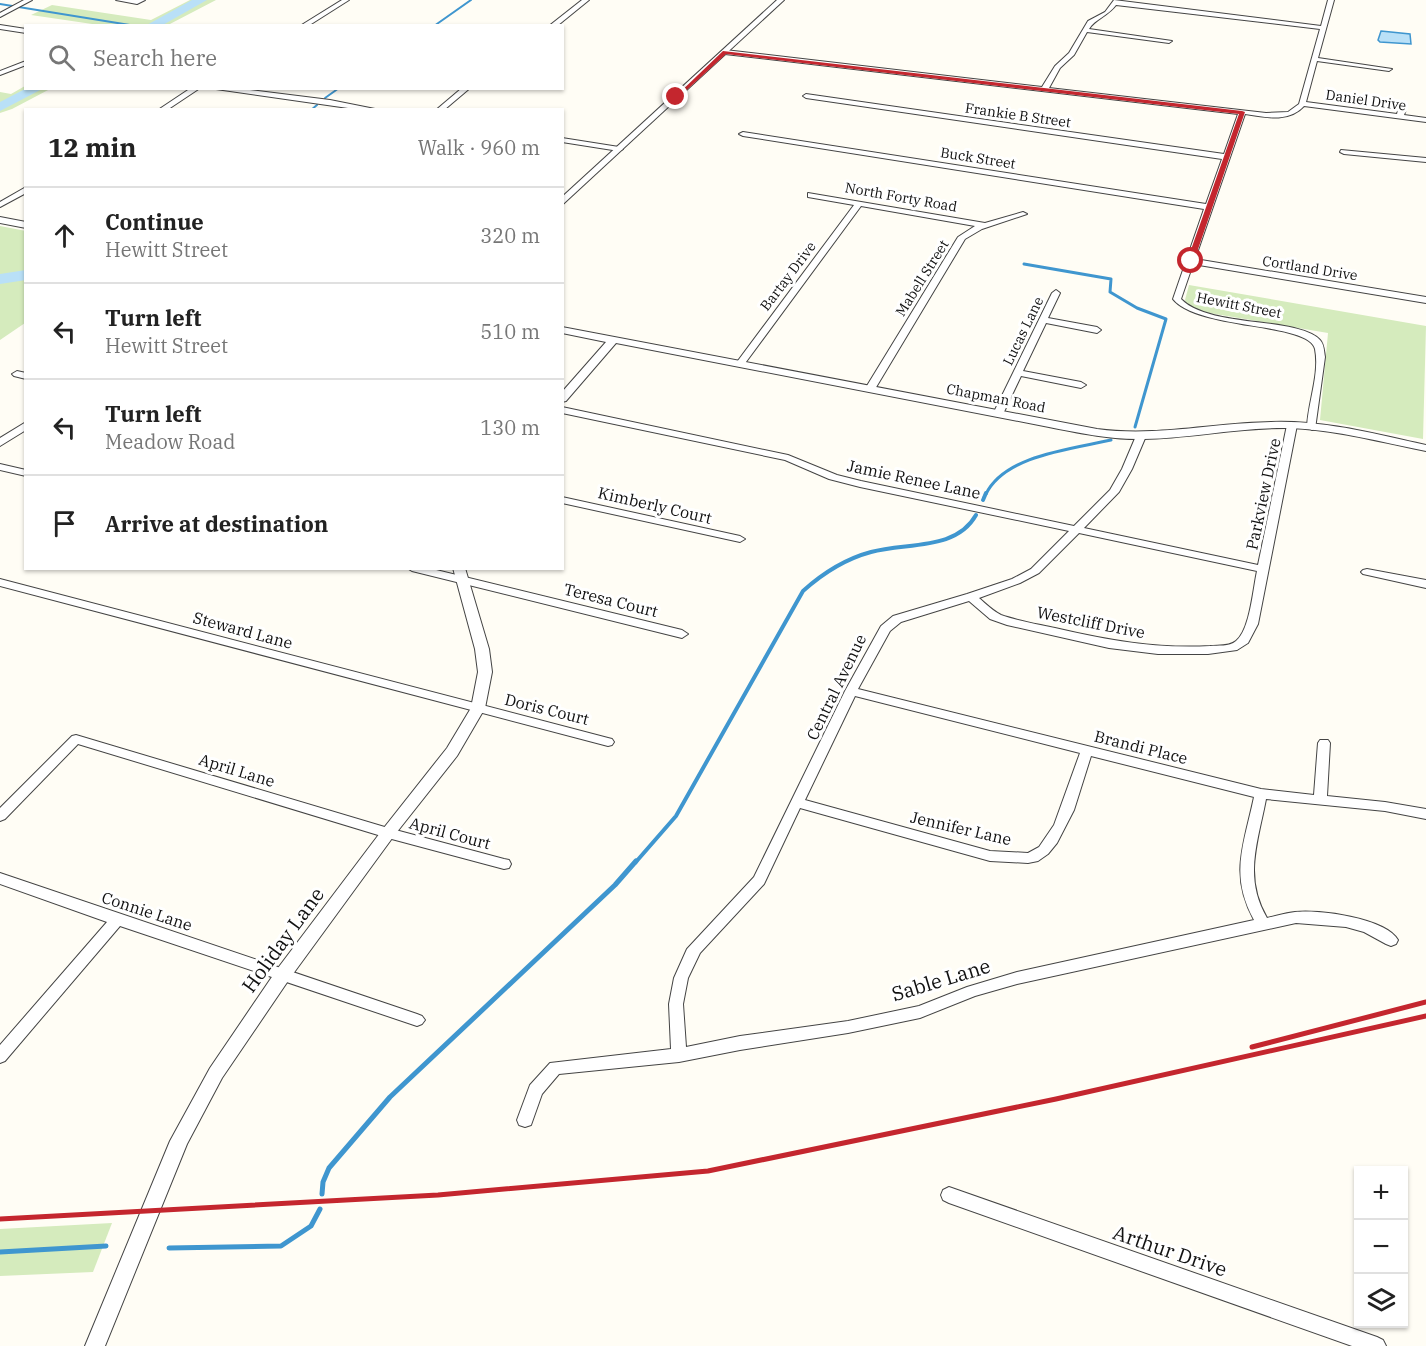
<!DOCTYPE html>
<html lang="en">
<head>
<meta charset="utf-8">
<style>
	body { margin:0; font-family:"IBM Plex Serif",serif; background:#f2f2f2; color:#222 }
	.controls { position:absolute; right:18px; bottom:18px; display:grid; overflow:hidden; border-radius:0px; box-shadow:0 2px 4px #0004 }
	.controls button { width:54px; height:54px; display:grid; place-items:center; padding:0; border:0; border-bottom:2px solid #e0e0e0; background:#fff; color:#222; font:30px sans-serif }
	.stop { position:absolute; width:18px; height:18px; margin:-14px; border:4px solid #c4262e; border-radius:50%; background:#fff }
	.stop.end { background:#c4262e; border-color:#fff; box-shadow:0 2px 6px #0008 }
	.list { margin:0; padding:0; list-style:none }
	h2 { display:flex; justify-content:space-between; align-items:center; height:78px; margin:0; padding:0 24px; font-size:26px }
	h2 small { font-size:20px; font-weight:400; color:#767676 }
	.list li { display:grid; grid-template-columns:39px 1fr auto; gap:18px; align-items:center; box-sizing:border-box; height:96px; padding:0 24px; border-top:2px solid #e0e0e0 }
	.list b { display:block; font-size:22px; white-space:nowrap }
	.list p { margin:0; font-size:20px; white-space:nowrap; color:#767676 }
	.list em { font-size:20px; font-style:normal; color:#767676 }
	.icon { flex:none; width:33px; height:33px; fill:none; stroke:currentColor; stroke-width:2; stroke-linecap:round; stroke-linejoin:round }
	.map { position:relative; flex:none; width:1426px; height:1346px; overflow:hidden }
	.search { position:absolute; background:#fff; box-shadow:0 2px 4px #0004; left:24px; top:24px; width:540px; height:66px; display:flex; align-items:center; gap:15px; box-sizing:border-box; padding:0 21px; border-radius:0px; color:#767676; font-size:22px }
	.panel { position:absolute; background:#fff; box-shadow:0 2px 4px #0004; left:24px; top:108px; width:540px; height:462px; border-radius:0px }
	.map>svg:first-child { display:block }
	.green { fill:#d5ebbd }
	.water { fill:#b9e0f7; stroke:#3f96cf; stroke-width:1.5 }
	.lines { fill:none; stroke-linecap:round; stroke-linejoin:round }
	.stream-far3 { stroke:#3f96cf; stroke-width:2 }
	.stream-far2 { stroke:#3f96cf; stroke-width:3 }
	.stream-far1 { stroke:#3f96cf; stroke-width:4 }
	.stream { stroke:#3f96cf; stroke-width:5 }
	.river { fill:#b9e0f7; fill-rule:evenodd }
	.minor-casing { stroke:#444; stroke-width:2 }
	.tertiary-casing { stroke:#444; stroke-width:2 }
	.minor { fill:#fff; fill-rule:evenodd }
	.tertiary { fill:#fff; fill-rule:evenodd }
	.rail { stroke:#c4262e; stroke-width:5 }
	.route { fill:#c4262e }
	.labels { text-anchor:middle; stroke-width:6; stroke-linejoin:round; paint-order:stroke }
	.far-street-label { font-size:14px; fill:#111; stroke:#fff }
	.street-label { font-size:16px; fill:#111; stroke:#fff }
	.near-street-label { font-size:20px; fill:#111; stroke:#fff }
</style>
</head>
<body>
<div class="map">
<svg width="1426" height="1346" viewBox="0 0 1426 1346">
	<rect width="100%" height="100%" fill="#fffdf5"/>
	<g class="green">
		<path d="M190,0H216L168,25H99L31,15L52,5L151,20Z"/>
		<path d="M25,86L26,88L50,89L12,109L0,113V92L11,94Z"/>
		<path d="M0,226L26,231L25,323L0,340Z"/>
		<path d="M1189,285L1426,326L1423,439L1320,420L1328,333L1203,312L1187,305L1185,300Z"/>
		<path d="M112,1223L93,1272L0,1276V1229Z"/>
	</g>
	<path class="water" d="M1381,31L1410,34L1411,44L1380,42L1378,40Z"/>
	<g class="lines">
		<g class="stream-far3">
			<path d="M0,4L136,26"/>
			<path d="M434,26L471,0"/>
			<path d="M325,98L339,88"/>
			<path d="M311,110L317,105"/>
		</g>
		<g class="stream-far2">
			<path d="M1024,264L1111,279L1110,292L1137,308L1166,319L1135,427"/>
			<path d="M986,494C1005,455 1072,449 1111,440"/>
		</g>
		<g class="stream-far1">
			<path d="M983,500L986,493"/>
			<path d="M635,863L676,816L803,591C823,573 845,559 871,552C906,542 956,551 976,515"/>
		</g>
		<g class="stream">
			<path d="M322,1194L323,1182L329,1168L390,1097L615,885L636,861"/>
			<path d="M169,1248L281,1246L311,1226L320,1209"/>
			<path d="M0,1252L106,1246"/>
		</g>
		<g class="river">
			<path d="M192,0H207L161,26H145Z"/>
			<path d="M27,88H44L0,111V102Z"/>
			<path d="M26,270V280L0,284V274Z"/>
		</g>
		<defs>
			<g id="minor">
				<path d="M24,0H32L0,17V13Z"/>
				<path d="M116,0H145L137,4Z"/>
				<path d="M342,0H349L308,26H300Z"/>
				<path d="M582,0H589L557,26H549Z"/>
				<path d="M1114,0L1321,26L1328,0H1334L1318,58L1392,69L1389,71L1317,61L1306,102L1397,114L1398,110L1391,102L1394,100L1406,110L1404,115L1426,118V122L1304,106C1289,123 1264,117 1245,114L1195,259L1426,297V303L1193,264L1181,299C1203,322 1263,320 1294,328C1302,330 1314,333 1320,340C1324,344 1324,351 1325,357L1315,429L1312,430L1307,427C1308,402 1320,374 1315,349C1309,322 1198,330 1173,299L1204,209L743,136L739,134L743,132L1206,204L1222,159L806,98L803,96L806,94L1224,154L1238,114L725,54L722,52L725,50L1042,87L1055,66L1069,53L1088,21L1105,12ZM1116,5L1320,29L1299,104L1288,112L1266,113L1049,88L1060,68L1074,55L1087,32L1169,43L1172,41L1089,29C1095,19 1108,16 1116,5Z"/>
				<path d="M0,25L26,29V33L0,29Z"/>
				<path d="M26,61V65L0,75V71Z"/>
				<path d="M191,88H200L167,110H158Z"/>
				<path d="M209,88H233L330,100L380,110H362Z"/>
				<path d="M462,88H470L444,110H436Z"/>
				<path d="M562,138L619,147L623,149L619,151L562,142Z"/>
				<path d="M1341,150L1426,158V162L1344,154L1340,152Z"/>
				<path d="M26,187V193L0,207V202Z"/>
				<path d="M808,193L985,223L1023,212L1027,214L982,229L965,239L875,389L870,392L865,389L958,237L975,226L861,206L743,366H737V362L854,205L808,197Z"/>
				<path d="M1056,290L1060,293L1048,318L1097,327L1101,330L1097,333L1046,323L1023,371L1081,382L1086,385L1081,388L1021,376L1003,414L1001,416H995L993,414L1052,293Z"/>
				<path d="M17,371L26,373V379L14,376L12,374Z"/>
				<path d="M562,407L788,455L837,475L861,481L1074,526L1110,490L1122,469L1136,436L1141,433L1146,436L1132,469L1119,492L1084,528L1258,565L1287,425L1289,423H1295L1297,425L1258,624L1248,643L1237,650L1208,654H1158L1109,648L1007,625L990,619L969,601L901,622L890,631L858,689L1261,789L1314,795L1318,743L1320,740H1328L1330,743L1327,796L1385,802L1426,809V819L1385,811L1266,799C1258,842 1243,877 1267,918C1276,916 1286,913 1295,912C1318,909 1386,918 1398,940L1396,944L1391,946L1386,944L1364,932L1346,927L1296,923L1017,984L975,996L920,1018L848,1033L740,1050L679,1062L559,1074L542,1094L531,1125L525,1127L519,1125L517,1120L530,1085L550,1063L671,1049L669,1004L674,978L687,949L754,877L845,691L881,626L893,616L967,594L1012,579L1031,569L1069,531L860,487L829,479L785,460L562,413ZM1079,533L1257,571C1253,589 1250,630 1236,641C1229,647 1218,645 1210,646C1157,649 1106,640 1055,628C1037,624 1018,621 1001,615C993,611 986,604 979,598L1020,583L1039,573ZM855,696L1080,753L1054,825L1039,847L1028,853L990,851L805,800ZM1091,756L1254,797C1244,845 1229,874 1254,920L1017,972L967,987L919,1006L848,1021L740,1036L686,1047L683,1004L688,978L700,953L764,884L800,808L990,861L1028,863L1038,861L1048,854L1057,843L1074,810Z"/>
				<path d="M0,464L26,470V476L0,470Z"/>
				<path d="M562,497L740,536L745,539L740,542L562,503Z"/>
				<path d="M407,568H428L682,630L688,634L682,638L412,571Z"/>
				<path d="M1367,569L1426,580V588L1363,574L1361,572L1363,570Z"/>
				<path d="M0,579L608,738L612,739L614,742L612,745L608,746L0,586Z"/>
				<path d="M76,735L388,828L504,859L509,860L511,864L509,868L504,869L388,838L78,744L5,819L0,821V808L72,736Z"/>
				<path d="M0,873L417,1014L422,1016L425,1020L422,1024L417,1026L120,926L5,1061L0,1063V1045L107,922L0,884Z"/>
				<path d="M949,1187L1377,1337L1383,1340L1386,1346H1352L949,1203L943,1200L941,1195L943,1190Z"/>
			</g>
			<g id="tertiary">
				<path d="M777,0H784L562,205V197Z"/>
				<path d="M0,217L26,222V228L0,223Z"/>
				<path d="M562,327L1097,429C1156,437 1212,423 1271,422C1324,420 1375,434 1426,445V451C1381,442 1337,430 1291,428C1241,427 1193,438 1144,439C1112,440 1080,433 1049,427L616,343L566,401L562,402V392L606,342L562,333Z"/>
				<path d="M26,422V430L0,446V438Z"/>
				<path d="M453,568H465L489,649L492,672L485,708L457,756L393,837L290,978L222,1078L187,1144L105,1346H85L170,1141L210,1068L278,968L383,829L447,748L471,708L478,672L475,649Z"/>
			</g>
		</defs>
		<use href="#minor" class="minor-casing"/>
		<use href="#tertiary" class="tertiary-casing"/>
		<use href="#minor" class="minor"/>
		<use href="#tertiary" class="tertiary"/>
		<g class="rail">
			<path d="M1252,1047L1426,1002"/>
			<path d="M0,1219L438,1195L708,1171L1056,1099L1426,1016"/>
		</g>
	</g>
	<path class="route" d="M723,51L1242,111L1245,112L1194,261L1191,263L1187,261L1239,114L726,54L678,98H674Z"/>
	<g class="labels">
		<g class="far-street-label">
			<text transform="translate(1366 100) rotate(8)" y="5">Daniel Drive</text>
			<text transform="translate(1018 115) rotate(8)" y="5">Frankie B Street</text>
			<text transform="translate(978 158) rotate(9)" y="5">Buck Street</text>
			<text transform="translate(901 197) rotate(10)" y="5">North Forty Road</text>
			<text transform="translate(1310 268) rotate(9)" y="5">Cortland Drive</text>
			<text transform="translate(788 276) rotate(-53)" y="5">Bartay Drive</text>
			<text transform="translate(922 278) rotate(-58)" y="5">Mabell Street</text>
			<text transform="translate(1239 305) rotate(11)" y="5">Hewitt Street</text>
			<text transform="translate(1023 331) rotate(-64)" y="5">Lucas Lane</text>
			<text transform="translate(996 398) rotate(11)" y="5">Chapman Road</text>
		</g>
		<g class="street-label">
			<text transform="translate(914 479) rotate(12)" y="6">Jamie Renee Lane</text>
			<text transform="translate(1263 494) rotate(-78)" y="6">Parkview Drive</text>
			<text transform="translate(655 505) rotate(13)" y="6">Kimberly Court</text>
			<text transform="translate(611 600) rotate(14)" y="6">Teresa Court</text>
			<text transform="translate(1091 622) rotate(11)" y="6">Westcliff Drive</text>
			<text transform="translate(243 630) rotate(15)" y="6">Steward Lane</text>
			<text transform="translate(836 687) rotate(-64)" y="6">Central Avenue</text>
			<text transform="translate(547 709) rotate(14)" y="6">Doris Court</text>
			<text transform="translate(1141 747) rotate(14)" y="6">Brandi Place</text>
			<text transform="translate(237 770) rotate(17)" y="6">April Lane</text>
			<text transform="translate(961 828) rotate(13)" y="6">Jennifer Lane</text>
			<text transform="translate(450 833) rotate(15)" y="6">April Court</text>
			<text transform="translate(147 911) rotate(18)" y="6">Connie Lane</text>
		</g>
		<g class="near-street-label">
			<text transform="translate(283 940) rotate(-54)" y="7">Holiday Lane</text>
			<text transform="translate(941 980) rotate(-17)" y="7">Sable Lane</text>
			<text transform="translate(1170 1251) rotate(19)" y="7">Arthur Drive</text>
		</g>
	</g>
</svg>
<div class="controls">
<button>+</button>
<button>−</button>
<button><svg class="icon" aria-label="layers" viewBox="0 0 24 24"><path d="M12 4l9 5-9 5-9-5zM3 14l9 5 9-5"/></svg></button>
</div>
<div class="stop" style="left:1191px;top:261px"></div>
<div class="stop end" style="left:676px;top:97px"></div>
<div class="search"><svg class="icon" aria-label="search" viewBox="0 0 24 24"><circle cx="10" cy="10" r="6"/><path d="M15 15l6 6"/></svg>Search here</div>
<section class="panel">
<h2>12 min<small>Walk · 960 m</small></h2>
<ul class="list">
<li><svg class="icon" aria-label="ahead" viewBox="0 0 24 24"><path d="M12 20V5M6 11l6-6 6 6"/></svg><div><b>Continue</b><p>Hewitt Street</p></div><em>320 m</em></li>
<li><svg class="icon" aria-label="left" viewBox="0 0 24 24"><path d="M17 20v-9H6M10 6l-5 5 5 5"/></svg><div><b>Turn left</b><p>Hewitt Street</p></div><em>510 m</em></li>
<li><svg class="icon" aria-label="left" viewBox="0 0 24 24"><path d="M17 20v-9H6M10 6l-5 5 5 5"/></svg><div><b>Turn left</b><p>Meadow Road</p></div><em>130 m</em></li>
<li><svg class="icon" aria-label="arrive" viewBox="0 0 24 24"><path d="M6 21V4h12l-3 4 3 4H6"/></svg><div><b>Arrive at destination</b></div></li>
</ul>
</section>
</div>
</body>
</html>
